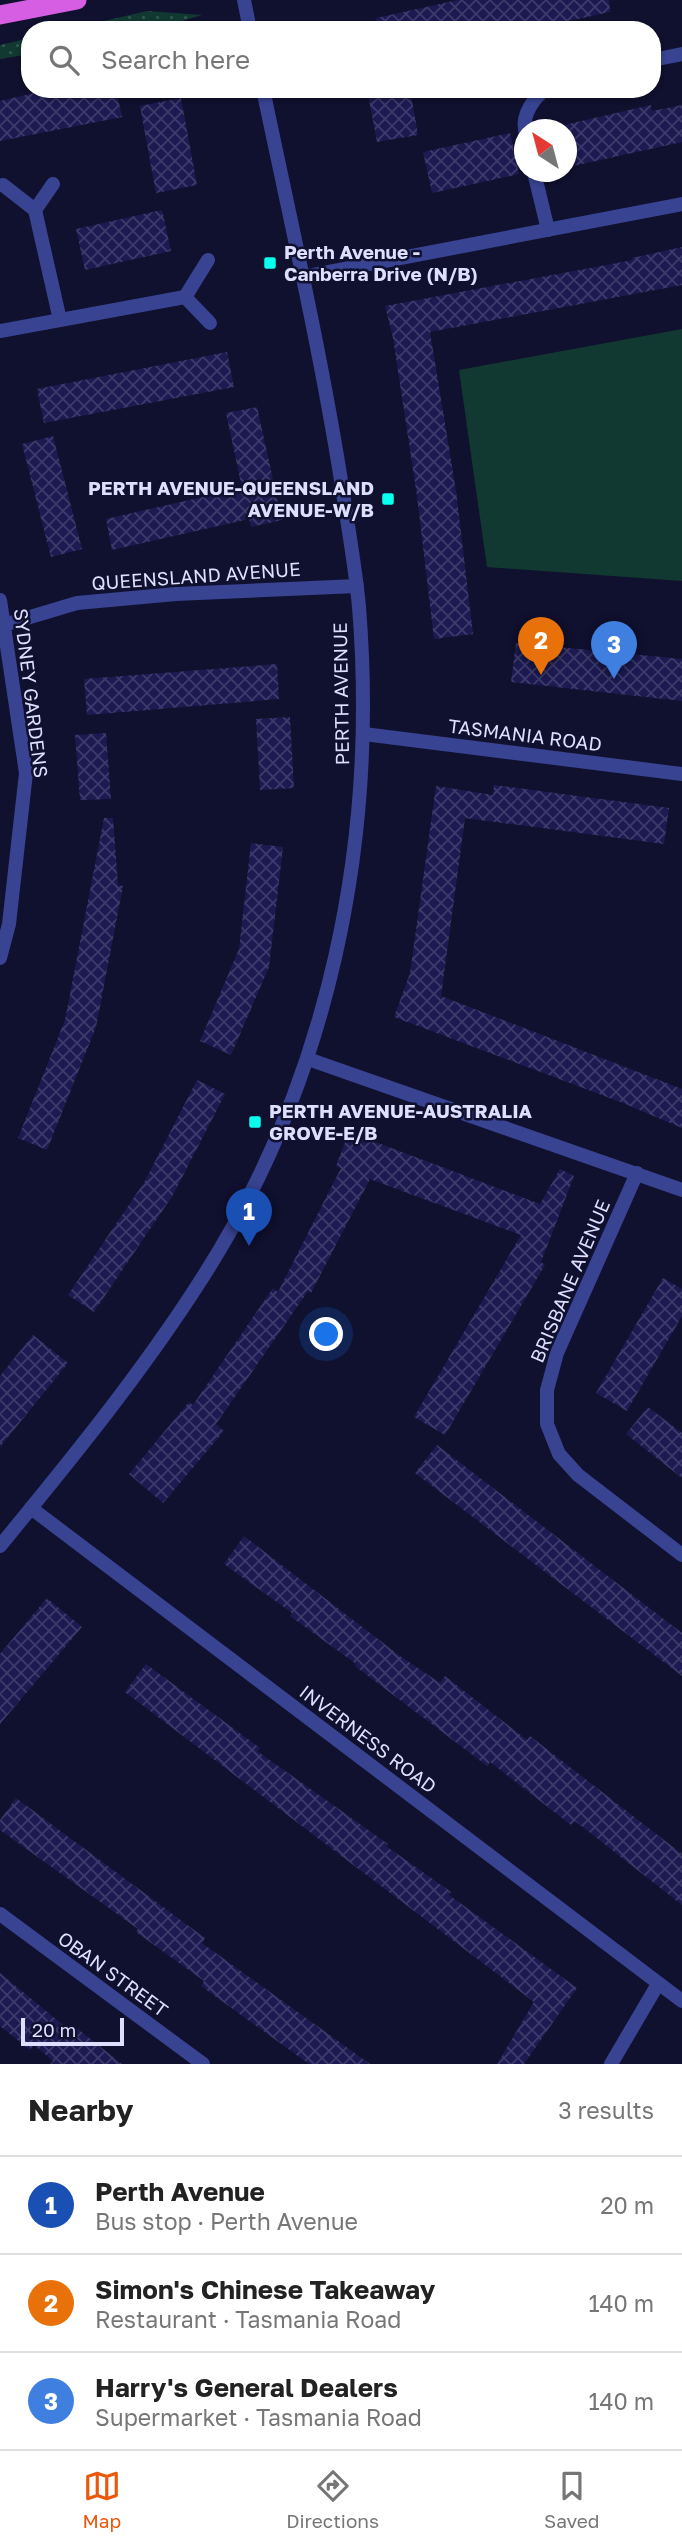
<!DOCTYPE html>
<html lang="en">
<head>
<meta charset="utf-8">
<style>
	body { margin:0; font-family:"Golos Text",sans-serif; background:#f2f2f2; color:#222 }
	.compass { position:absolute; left:514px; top:119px; width:63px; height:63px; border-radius:50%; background:#fff; box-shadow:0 2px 5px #0004; rotate:324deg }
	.scale { position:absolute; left:21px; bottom:18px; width:103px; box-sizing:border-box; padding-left:7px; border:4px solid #dddfff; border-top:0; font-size:19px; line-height:24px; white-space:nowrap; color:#dddfff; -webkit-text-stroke:5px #10102f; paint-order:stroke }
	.you { position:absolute; left:327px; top:1335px; width:24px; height:24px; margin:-18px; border:5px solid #fff; border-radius:50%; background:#1a73e8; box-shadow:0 0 0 10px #1a73e833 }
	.badge { display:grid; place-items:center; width:46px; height:46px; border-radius:50%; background:#ea580c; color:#fff; font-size:23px; font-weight:700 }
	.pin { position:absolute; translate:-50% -58px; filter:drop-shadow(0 2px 4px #0008) }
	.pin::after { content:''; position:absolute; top:37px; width:24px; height:21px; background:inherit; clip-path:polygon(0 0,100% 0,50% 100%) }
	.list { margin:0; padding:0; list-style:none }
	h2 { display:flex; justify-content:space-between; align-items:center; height:91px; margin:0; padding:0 28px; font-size:30px }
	h2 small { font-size:23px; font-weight:400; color:#767676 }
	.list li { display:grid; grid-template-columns:46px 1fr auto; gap:21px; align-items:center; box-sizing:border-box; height:98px; padding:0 28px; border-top:2px solid #e0e0e0 }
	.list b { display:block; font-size:26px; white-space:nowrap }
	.list p { margin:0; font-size:23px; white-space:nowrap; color:#767676 }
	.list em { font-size:23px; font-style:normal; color:#767676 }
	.icon { flex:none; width:38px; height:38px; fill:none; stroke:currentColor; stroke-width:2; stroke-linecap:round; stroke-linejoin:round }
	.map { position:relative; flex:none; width:682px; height:2064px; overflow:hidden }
	.search { position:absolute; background:#fff; box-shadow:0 2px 5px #0004; left:21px; right:21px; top:21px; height:77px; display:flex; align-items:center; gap:18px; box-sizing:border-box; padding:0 24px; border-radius:28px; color:#767676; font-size:26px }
	.sheet { height:385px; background:#fff }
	nav { display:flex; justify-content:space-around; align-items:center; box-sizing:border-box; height:98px; border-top:2px solid #e0e0e0; background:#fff; font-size:19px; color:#767676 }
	nav a { display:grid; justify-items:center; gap:4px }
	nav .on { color:#ea580c }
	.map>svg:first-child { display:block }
	.grass { fill:url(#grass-dots) }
	.garden { fill:#123931 }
	.building { fill:url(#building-cross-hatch) }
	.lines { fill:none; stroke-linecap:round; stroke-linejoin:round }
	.minor { stroke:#384391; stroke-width:14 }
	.trunk { stroke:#d55ee2; stroke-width:19 }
	.poi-dot { fill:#09ffee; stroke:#10102f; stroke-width:2.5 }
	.labels { text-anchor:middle; stroke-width:5; stroke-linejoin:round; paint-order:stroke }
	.poi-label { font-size:19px; font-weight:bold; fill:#dddfff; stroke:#10102f; text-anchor:start }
	.street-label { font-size:19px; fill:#dddfff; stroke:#10102f }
</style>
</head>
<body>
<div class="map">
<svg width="682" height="2064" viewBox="0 0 682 2064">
	<defs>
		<pattern id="grass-dots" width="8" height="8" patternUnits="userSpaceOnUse" patternTransform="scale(1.75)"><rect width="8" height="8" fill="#123931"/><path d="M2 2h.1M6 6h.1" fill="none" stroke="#345550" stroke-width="1.8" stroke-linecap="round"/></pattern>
		<pattern id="building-cross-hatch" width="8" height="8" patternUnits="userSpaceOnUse" patternTransform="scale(1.75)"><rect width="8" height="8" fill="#1c1a51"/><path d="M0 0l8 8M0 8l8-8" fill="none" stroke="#3d3b6b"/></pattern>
	</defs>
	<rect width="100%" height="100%" fill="#10102f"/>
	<g class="grass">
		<path d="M147,11L202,15L152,30H65Z"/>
		<path d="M30,38V54L0,59V45Z"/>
	</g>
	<path class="garden" d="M682,329V581L487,567L459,370Z"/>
	<g class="building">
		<path d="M458,0H609L610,12L528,30H377L376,18Z"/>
		<path d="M52,89H116L122,117L0,141V101Z"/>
		<path d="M367,89H410L418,135L377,142Z"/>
		<path d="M181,98L197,185L156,193L140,106Z"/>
		<path d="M651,105L652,111L682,105V142L573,166L564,125Z"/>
		<path d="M510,133L519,174L432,193L423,152Z"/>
		<path d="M162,210L171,251L85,270L76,229Z"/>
		<path d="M682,247V285L430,332L456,491L473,634L434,639L417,496L393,338L385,306L633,260L632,258Z"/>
		<path d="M227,352L234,387L44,423L37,389Z"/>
		<path d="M257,407L282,520L251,527L249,519L112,550L106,519L242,488L226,413Z"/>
		<path d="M53,436L82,549L51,557L22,444Z"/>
		<path d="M516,643L682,659V701L511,682Z"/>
		<path d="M277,664L279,699L87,715L84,679Z"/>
		<path d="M290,717L294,788L260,790L256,719Z"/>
		<path d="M106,733L111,799L80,800L75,735Z"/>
		<path d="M494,785L669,808L664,844L465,818L441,996L682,1089V1128L623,1103L394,1017L410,973L436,786L493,795Z"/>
		<path d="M104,818H113L118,885L123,886L96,1027L47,1150L18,1138L65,1020Z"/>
		<path d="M251,843L283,847L269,967L231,1055L200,1041L239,949Z"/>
		<path d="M197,1080L225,1094L173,1195L94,1312L68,1295L145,1181Z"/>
		<path d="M349,1132L540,1204L560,1169L574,1176L541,1262L545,1265L445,1435L414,1417L521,1235L370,1179L311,1293L308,1291L216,1424L224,1431L163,1503L129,1474L189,1402L193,1405L273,1288L278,1292L341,1168L336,1166Z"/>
		<path d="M663,1278L682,1289V1316L627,1411L596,1393Z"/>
		<path d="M33,1335L68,1363L0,1447V1376Z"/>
		<path d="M648,1407L682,1433V1478L626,1434Z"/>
		<path d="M437,1445L682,1633V1676L415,1473Z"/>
		<path d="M244,1536L400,1656L440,1683L445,1676L527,1740L530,1736L682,1854V1905L575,1821L571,1825L490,1762L487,1766L355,1666L356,1664L290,1616L292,1613L224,1564Z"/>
		<path d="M47,1598L82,1627L0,1724V1654Z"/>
		<path d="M146,1664L260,1748L257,1751L388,1844L386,1846L451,1892L449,1895L577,1988L524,2064H497L534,2002L125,1692Z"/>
		<path d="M16,1798L205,1938L202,1943L370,2064H309L201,1986L204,1981L136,1932L138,1929L0,1830V1820Z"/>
		<path d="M0,1973L74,2034L78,2029L122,2064H50L53,2061L34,2045L30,2050L0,2026Z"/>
	</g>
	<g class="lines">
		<g class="minor">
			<path d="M244,0L250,30"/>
			<path d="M652,60L682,54"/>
			<path d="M525,130C522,114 534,98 546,89"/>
			<path d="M534,172L548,230"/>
			<path d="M3,185L35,210L53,184"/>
			<path d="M35,210L60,320"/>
			<path d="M208,260L185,297L210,323"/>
			<path d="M302,277L682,204"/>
			<path d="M0,331L185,297"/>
			<path d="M0,600L26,773L9,924L0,958"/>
			<path d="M0,626L77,603L176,594L357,586"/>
			<path d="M364,734L682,774"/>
			<path d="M308,1059L682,1190"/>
			<path d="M637,1173L557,1353L547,1390V1424L559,1454L578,1475L682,1555"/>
			<path d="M31,1508L682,2001"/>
			<path d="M0,1546C69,1462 140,1375 199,1283C329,1083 378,842 359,607C356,573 350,539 345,506C324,366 292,228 263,89"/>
			<path d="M0,1914L203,2064"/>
			<path d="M611,2064L658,1984"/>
		</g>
		<path class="trunk" d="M0,15L77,0"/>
	</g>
	<g class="poi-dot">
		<rect x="263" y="256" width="14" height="14" rx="3.5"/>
		<rect x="381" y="492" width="14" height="14" rx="3.5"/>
		<rect x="248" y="1115" width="14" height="14" rx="3.5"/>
	</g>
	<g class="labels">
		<g class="poi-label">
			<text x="284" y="259">Perth Avenue -<tspan x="284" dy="22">Canberra Drive (N/B)</tspan></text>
			<text x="374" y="495" text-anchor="end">PERTH AVENUE-QUEENSLAND<tspan x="374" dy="22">AVENUE-W/B</tspan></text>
			<text x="269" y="1118">PERTH AVENUE-AUSTRALIA<tspan x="269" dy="22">GROVE-E/B</tspan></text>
		</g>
		<g class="street-label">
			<text transform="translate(196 576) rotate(-4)" y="7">QUEENSLAND AVENUE</text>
			<text transform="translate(31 693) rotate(83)" y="7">SYDNEY GARDENS</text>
			<text transform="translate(341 694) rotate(-91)" y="7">PERTH AVENUE</text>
			<text transform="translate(525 735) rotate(7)" y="7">TASMANIA ROAD</text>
			<text transform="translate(570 1281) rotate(-67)" y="7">BRISBANE AVENUE</text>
			<text transform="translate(368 1739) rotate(37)" y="7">INVERNESS ROAD</text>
			<text transform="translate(113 1974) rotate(36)" y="7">OBAN STREET</text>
		</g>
	</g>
</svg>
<svg class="compass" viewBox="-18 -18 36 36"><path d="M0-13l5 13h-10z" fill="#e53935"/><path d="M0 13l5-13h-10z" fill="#767676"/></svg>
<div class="scale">20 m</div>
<div class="you"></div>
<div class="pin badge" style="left:249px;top:1246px;background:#1a4fb4">1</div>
<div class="pin badge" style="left:541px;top:675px;background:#e8710a">2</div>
<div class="pin badge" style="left:614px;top:679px;background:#3f7fe0">3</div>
<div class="search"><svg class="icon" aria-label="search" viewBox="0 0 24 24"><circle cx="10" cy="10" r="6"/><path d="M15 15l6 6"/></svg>Search here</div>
</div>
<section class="sheet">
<h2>Nearby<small>3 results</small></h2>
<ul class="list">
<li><span class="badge" style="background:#1a4fb4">1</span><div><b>Perth Avenue</b><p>Bus stop · Perth Avenue</p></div><em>20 m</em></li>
<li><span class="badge" style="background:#e8710a">2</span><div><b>Simon's Chinese Takeaway</b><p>Restaurant · Tasmania Road</p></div><em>140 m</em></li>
<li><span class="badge" style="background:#3f7fe0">3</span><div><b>Harry's General Dealers</b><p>Supermarket · Tasmania Road</p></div><em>140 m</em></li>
</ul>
</section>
<nav>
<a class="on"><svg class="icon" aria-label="map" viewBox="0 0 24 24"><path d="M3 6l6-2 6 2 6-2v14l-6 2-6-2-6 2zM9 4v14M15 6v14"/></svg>Map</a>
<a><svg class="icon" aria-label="directions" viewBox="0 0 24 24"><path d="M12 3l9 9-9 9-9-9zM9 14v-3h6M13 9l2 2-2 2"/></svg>Directions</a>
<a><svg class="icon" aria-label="saved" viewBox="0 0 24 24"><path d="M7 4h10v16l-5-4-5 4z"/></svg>Saved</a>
</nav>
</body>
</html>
